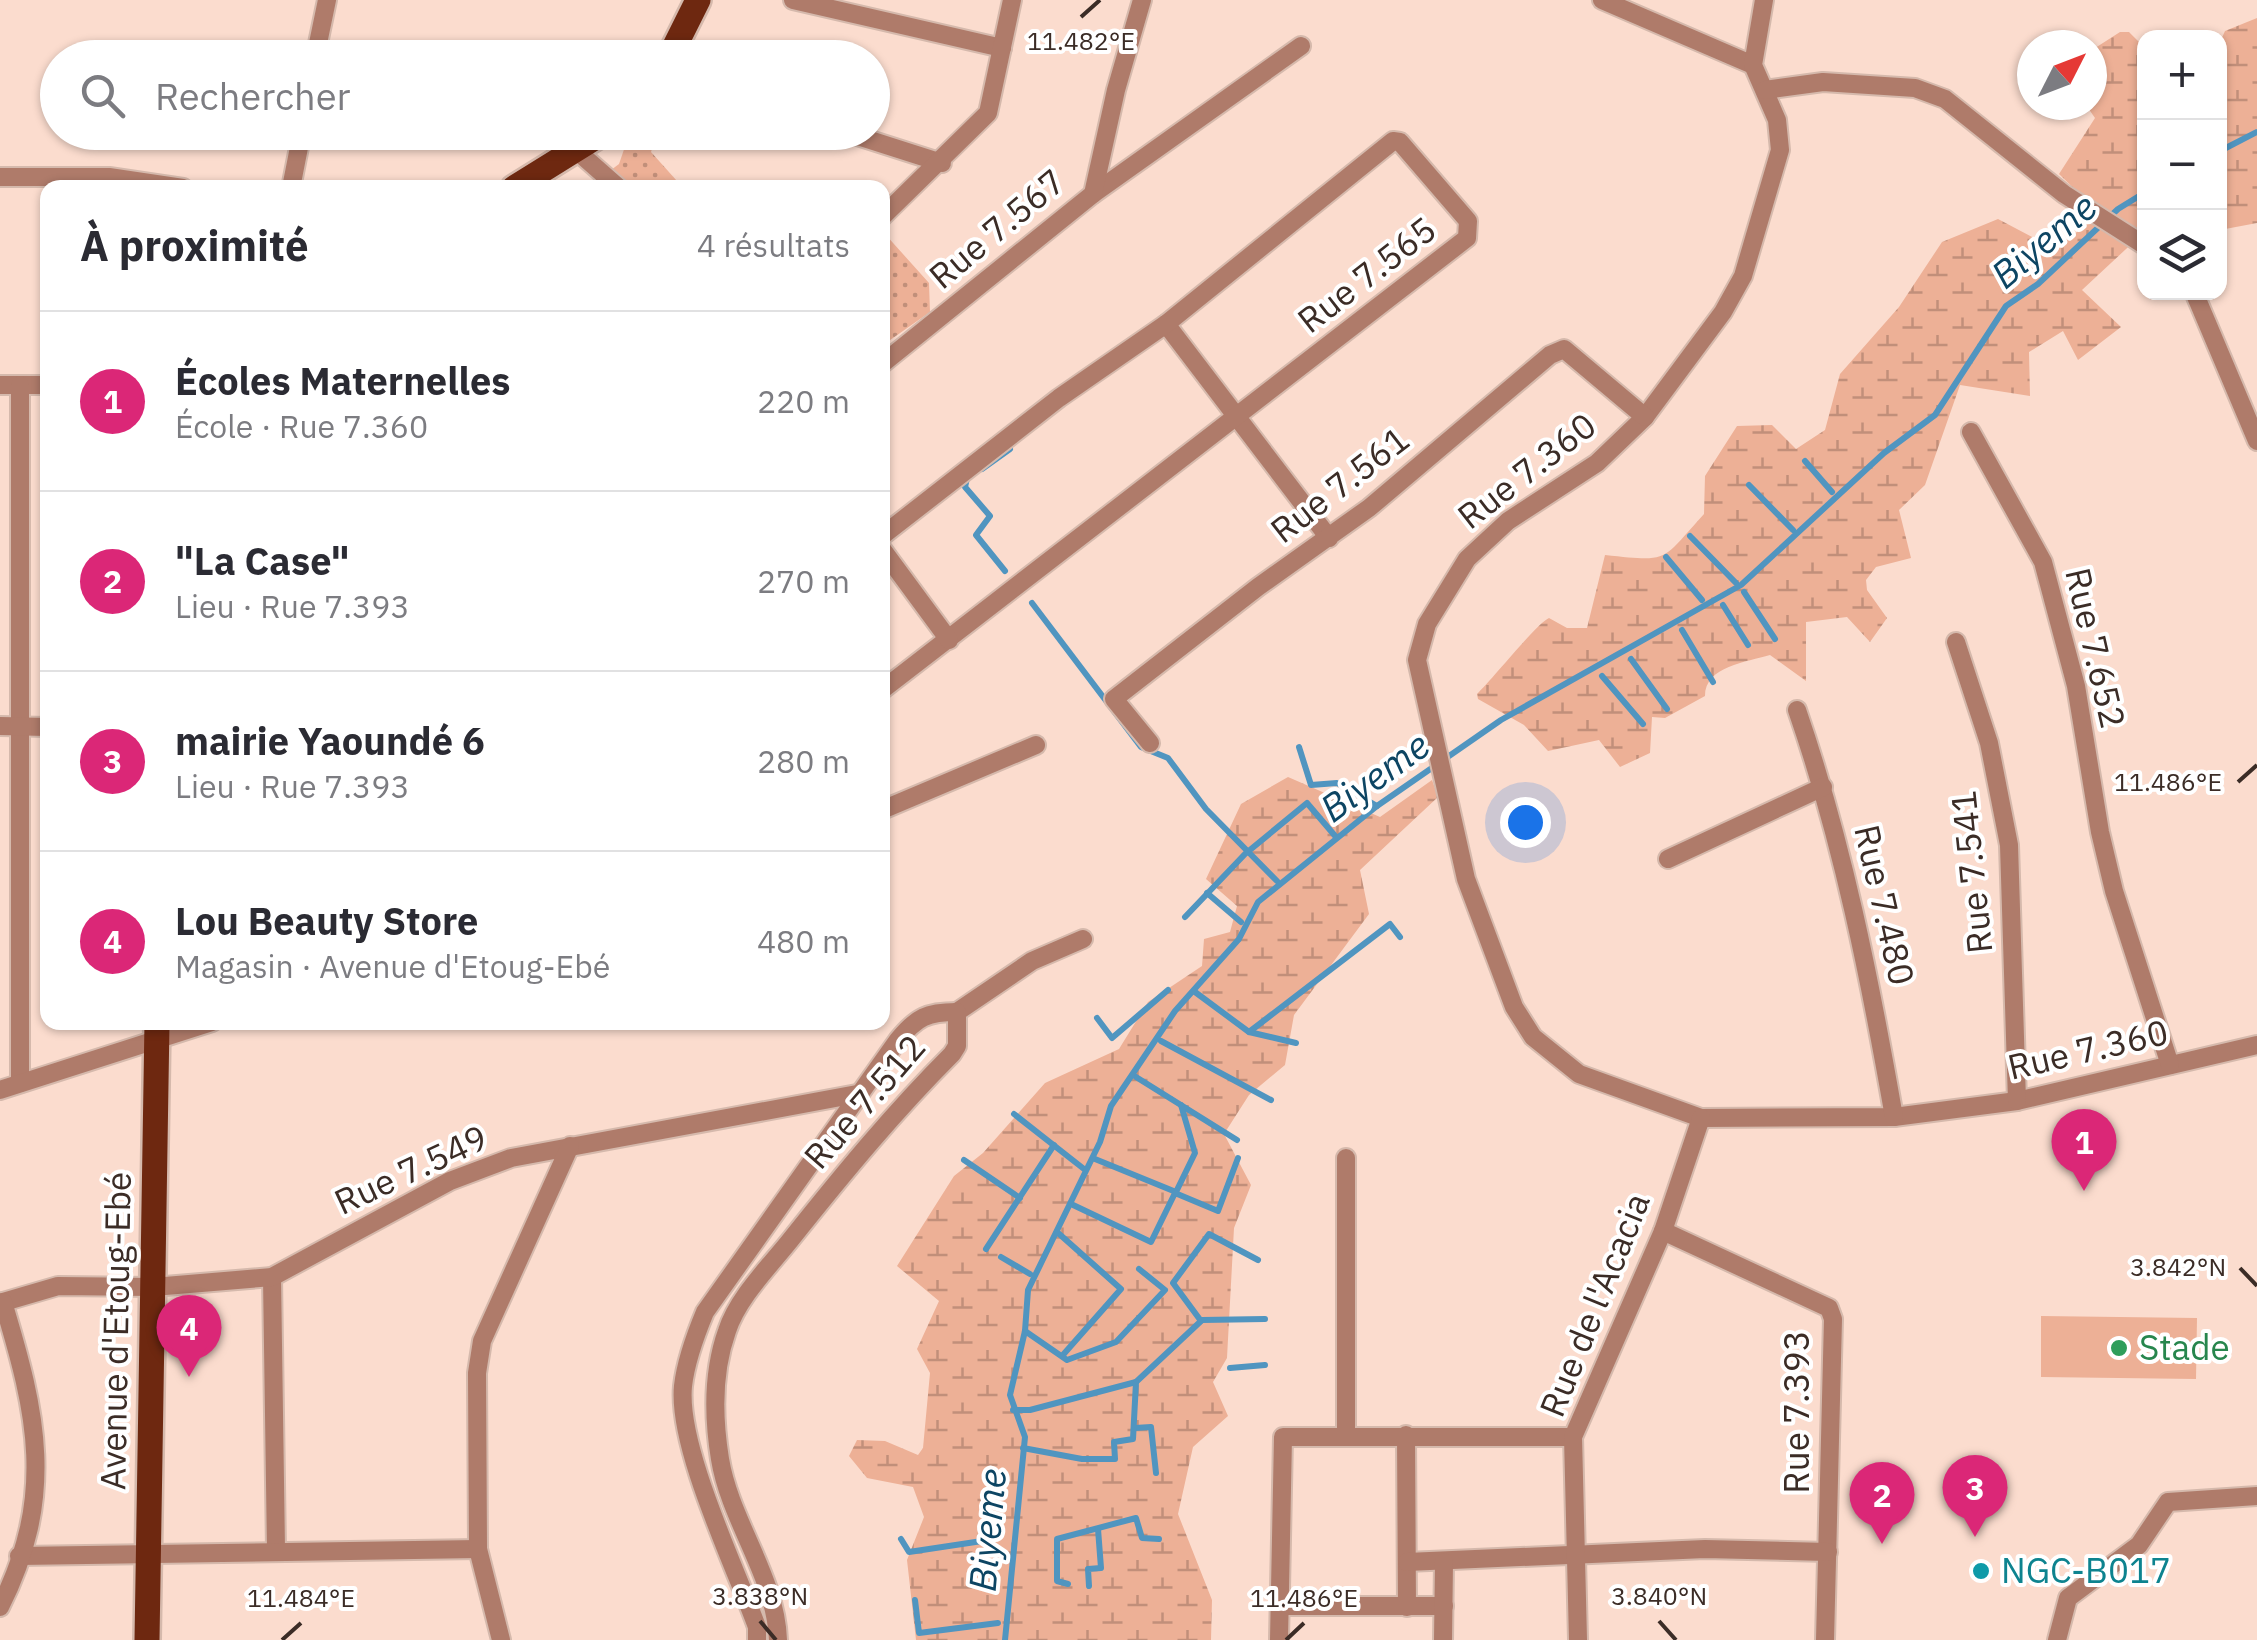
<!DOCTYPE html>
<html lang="fr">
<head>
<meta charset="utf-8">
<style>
	body { margin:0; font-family:"IBM Plex Sans",sans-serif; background:#f2f2f3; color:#2b2b33 }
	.controls { position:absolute; right:30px; top:30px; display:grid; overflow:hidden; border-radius:20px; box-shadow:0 2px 8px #0004 }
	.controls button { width:90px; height:90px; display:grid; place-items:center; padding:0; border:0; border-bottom:2px solid #e1e1e2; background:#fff; color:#2b2b33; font:50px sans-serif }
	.compass { position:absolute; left:2017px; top:30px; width:90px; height:90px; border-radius:50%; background:#fff; box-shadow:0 2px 8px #0004; rotate:48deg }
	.you { position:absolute; left:1525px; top:822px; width:35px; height:35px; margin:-25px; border:8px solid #fff; border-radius:50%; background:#1a73e8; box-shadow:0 0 0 15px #1a73e833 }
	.badge { display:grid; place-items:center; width:65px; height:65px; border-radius:50%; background:#db2777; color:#fff; font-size:32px; font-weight:700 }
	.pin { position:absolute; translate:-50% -82px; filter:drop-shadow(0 2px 5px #0008) }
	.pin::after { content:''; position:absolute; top:52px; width:35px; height:30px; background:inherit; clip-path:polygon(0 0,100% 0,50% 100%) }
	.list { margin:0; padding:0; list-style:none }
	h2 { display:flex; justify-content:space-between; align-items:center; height:130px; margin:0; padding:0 40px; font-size:42px }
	h2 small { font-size:32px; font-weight:400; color:#7c7c81 }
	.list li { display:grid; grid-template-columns:65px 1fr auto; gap:30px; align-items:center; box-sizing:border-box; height:180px; padding:0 40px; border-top:2px solid #e1e1e2 }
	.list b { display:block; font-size:38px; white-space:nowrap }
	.list p { margin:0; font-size:32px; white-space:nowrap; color:#7c7c81 }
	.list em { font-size:32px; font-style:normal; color:#7c7c81 }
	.icon { flex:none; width:55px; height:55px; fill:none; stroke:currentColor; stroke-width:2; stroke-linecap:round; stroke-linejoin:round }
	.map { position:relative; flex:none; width:2257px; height:1640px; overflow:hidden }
	.search { position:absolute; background:#fff; box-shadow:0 2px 8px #0004; left:40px; top:40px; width:850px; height:110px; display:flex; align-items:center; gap:25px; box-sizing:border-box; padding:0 35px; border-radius:55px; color:#7c7c81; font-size:38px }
	.panel { position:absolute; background:#fff; box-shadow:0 2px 8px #0004; left:40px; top:180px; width:850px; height:850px; border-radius:20px }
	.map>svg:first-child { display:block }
	.grass { fill:url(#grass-dots) }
	.wetland { fill:url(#wetland-marsh) }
	.green { fill:#edb096 }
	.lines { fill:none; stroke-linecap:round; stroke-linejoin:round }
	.stream { stroke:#5095c0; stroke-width:6 }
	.minor-casing { stroke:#d5b9ac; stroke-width:22 }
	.primary-casing { stroke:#d5b9ac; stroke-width:30 }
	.minor { stroke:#af7b6a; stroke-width:18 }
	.primary { stroke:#6e2810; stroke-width:25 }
	.ticks { fill:none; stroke:#3b2c26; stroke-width:4 }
	.leisure-dot { fill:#2e9e5b; stroke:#fff; stroke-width:4 }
	.culture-dot { fill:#0f9aa8; stroke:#fff; stroke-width:4 }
	.labels { text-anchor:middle; stroke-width:8; stroke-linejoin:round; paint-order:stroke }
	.street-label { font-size:35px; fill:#3b2c26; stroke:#fff }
	.leisure-label { font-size:35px; fill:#27864d; stroke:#fff; text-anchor:start }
	.culture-label { font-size:35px; fill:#0d838f; stroke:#fff; text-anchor:start }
	.water-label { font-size:38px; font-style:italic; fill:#0d4563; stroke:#fff }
	.ticks-label { font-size:25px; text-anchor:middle; fill:#3b2c26; stroke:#fff; stroke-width:8; stroke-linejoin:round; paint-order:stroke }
</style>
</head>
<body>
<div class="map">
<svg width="2257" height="1640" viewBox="0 0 2257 1640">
	<defs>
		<pattern id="grass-dots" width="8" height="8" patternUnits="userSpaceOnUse" patternTransform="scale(2.5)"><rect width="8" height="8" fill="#edb096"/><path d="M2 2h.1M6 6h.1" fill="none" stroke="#c18f7a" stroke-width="1.8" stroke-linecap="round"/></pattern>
		<pattern id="wetland-marsh" width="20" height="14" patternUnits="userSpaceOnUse" patternTransform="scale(2.5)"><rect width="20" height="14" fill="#edb096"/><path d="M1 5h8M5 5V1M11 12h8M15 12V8" fill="none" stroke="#c18f7a"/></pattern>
	</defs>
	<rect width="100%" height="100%" fill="#fbdcce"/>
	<g class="grass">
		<path d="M630,132L657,133L651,152L677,181L713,180L728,187L587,188L619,164Z"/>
		<path d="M883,215L885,234L929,283L930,312L883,345Z"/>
	</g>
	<g class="wetland">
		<path d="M2257,18V223L2220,230V42L2225,31Z"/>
		<path d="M2120,32H2129L2144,47V239L2140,236L2082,290L2121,327L2078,360L2063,331L2029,352L2030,396L1960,385L1925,485L1899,510L1911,558L1876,567L1866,580L1867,590L1887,618L1870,642L1847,617L1806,622V681L1770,655C1747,662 1705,666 1705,696L1665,718L1652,717L1650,753L1620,767L1599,740L1548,751L1524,725L1478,699L1477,694C1493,679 1536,624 1549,618L1567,628H1587L1605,555C1671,562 1660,562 1704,514L1705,476L1737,426L1772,425L1796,449L1825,430L1840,374L1899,307L1942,242L1998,219L2053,248L2077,232L2093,207L2059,174L2095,118L2086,105H2092V50Z"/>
		<path d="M1288,777L1380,817L1432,780L1438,797L1360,870L1369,914L1294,1015L1285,1065L1249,1095L1224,1134L1251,1185L1234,1228L1227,1358L1213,1382L1228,1416L1193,1447L1178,1514L1212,1600L1211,1640H916L907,1560L924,1517L913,1487L867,1478L849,1456L857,1440L885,1441L918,1455L923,1448L930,1373L917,1349L939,1301L897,1266L954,1176L983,1153L1045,1083L1119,1049L1148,1002L1202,966L1204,939L1230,932L1237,906L1206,879L1241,804Z"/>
	</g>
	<path class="green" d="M2041,1316L2197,1318L2196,1379L2041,1377Z"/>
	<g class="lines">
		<g class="stream">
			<path d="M2220,151L2257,132"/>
			<path d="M1805,461L1832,492"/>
			<path d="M982,469L1010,449"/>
			<path d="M967,478L965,487L990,516L976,535L1005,571"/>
			<path d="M1749,485L1793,530"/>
			<path d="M1690,536L1736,583"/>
			<path d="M1666,557L1702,600"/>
			<path d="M1744,592L1775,639"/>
			<path d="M1032,603L1141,747L1168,758L1206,809L1277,881"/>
			<path d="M1723,605L1748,645"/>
			<path d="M1682,630L1713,682"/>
			<path d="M1631,659L1667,709"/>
			<path d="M1602,676L1643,724"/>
			<path d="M1299,747L1311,785L1337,783L1377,806"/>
			<path d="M1207,893L1241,922"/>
			<path d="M1185,917L1245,854L1307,803L1336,837"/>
			<path d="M1195,992L1249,1032L1296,1043"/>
			<path d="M1097,1018L1112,1038L1168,990"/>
			<path d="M1249,1032L1390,924L1400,937"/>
			<path d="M1161,1041L1271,1100"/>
			<path d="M1136,1077L1237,1140"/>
			<path d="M1014,1114L1084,1169"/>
			<path d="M1095,1159L1176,1192L1195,1153L1181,1105"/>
			<path d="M964,1160L1020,1198"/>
			<path d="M1071,1204L1151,1242L1175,1193L1218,1211L1238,1158"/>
			<path d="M1057,1232L1121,1289L1062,1356"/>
			<path d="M986,1249L1054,1145"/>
			<path d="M1001,1257L1030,1274"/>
			<path d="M1202,1320L1265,1319"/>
			<path d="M1201,1321L1173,1283L1209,1234L1258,1260"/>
			<path d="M1025,1331L1067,1360L1116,1342L1165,1290L1139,1269"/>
			<path d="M1230,1368L1265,1365"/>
			<path d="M1013,1410H1030L1136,1382L1200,1322"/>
			<path d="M1135,1428L1151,1427L1156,1473"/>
			<path d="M1023,1448L1082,1459H1115L1114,1442L1133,1439L1136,1382"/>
			<path d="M901,1539L909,1552L982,1541"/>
			<path d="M1068,1584L1057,1581V1539L1136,1518L1142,1538L1159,1539"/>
			<path d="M1089,1586L1088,1569L1101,1568L1098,1529"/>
			<path d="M915,1600L919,1633L998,1623"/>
			<path d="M1005,1640L1025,1437L1010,1395L1025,1331L1028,1290L1100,1142L1111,1106L1175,1011L1239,939L1258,902L1377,806L1501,720L1741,585L1884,453L1935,415L2006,306L2038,284L2118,209L2144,193"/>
		</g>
		<defs>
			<g id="minor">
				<path d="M793,0L1002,48"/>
				<path d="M1602,0L1753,65"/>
				<path d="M1764,0L1753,65L1777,120L1780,150L1743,276L1723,312L1645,417L1597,463L1508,521L1467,559L1427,624L1417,660L1466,879L1514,1007L1533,1037L1579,1074L1701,1118L1894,1117L2017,1101L2257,1045"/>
				<path d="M315,58L327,0"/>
				<path d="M1765,90L1823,82L1915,88L1945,99L2064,194L2144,245"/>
				<path d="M845,132L942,163"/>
				<path d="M577,151L619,188"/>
				<path d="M0,177H109L183,188"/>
				<path d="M291,188L302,132"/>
				<path d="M1093,194L1301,46"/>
				<path d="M882,217L988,113L1012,0"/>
				<path d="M2194,292L2257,441"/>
				<path d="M1166,324L1329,538"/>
				<path d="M882,364L1093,194L1116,90L1142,0"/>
				<path d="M0,385H48"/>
				<path d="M20,385V1083"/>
				<path d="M1971,432L2043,562L2076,686L2100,832L2114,891L2170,1065"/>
				<path d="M882,536L1059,398L1166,324L1393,141L1400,142L1468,221L1467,238L882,690"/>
				<path d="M882,549L949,640"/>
				<path d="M1956,642L1989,743L2009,845L2017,1101"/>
				<path d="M1797,710C1843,843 1870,980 1894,1117"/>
				<path d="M0,726L48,727"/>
				<path d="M1150,743L1114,699L1258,587L1369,508L1550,355L1564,349L1645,417"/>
				<path d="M882,810L1036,745"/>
				<path d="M1668,859L1823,787"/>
				<path d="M957,1012L1032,961L1083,939"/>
				<path d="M0,1090L212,1022"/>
				<path d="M1663,1231L1829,1308L1833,1319L1825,1640"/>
				<path d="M272,1277L276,1550"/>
				<path d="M0,1303L58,1286L153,1287L272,1277L450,1181L511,1158L857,1094"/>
				<path d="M1346,1434V1158"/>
				<path d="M1406,1435L1407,1607"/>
				<path d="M19,1556L478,1549"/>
				<path d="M1407,1562L1705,1549L1828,1552"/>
				<path d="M1280,1606H1444"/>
				<path d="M0,1607C56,1496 37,1414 3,1302"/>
				<path d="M501,1640L478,1549L477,1373L482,1341L570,1146"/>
				<path d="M757,1640V1627C735,1566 677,1447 683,1386C686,1360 695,1336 705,1312L898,1040C917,1017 927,1012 957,1012V1046L952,1054C894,1112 843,1174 792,1238C770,1266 738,1297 727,1331C712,1373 713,1416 720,1459C730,1521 776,1577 778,1640"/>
				<path d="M1279,1640L1283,1437H1573"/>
				<path d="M1443,1640L1444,1562"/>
				<path d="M1578,1640L1573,1437L1663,1231L1701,1118"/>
				<path d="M2057,1640L2068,1598L2139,1545L2168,1502L2257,1496"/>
			</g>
			<g id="primary">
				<path d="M669,58L698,0"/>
				<path d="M514,188L604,132"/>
				<path d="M147,1640L157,1022"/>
			</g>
		</defs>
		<use href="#minor" class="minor-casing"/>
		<use href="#primary" class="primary-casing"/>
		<use href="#minor" class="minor"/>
		<use href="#primary" class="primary"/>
	</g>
	<path class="ticks" d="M1081,17L1100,0M2238,782L2257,765M2240,1268L2257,1286M760,1621L776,1640M1659,1621L1676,1640M282,1640L301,1623M1286,1640L1304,1623"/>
	<circle class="leisure-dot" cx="2119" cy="1348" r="10"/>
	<circle class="culture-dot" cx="1981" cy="1571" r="10"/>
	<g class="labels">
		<g class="street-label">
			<text transform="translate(997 229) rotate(-40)" y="12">Rue 7.567</text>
			<text transform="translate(1367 275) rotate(-38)" y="12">Rue 7.565</text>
			<text transform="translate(1527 471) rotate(-38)" y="12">Rue 7.360</text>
			<text transform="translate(1340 485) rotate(-38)" y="12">Rue 7.561</text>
			<text transform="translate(2095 648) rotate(77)" y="12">Rue 7.652</text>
			<text transform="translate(1972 872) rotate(-96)" y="12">Rue 7.541</text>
			<text transform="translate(1884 905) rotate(77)" y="12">Rue 7.480</text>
			<text transform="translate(2088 1050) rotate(-13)" y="12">Rue 7.360</text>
			<text transform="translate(865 1102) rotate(-49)" y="12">Rue 7.512</text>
			<text transform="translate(411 1170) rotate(-25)" y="12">Rue 7.549</text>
			<text transform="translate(1595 1305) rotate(-68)" y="12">Rue de l'Acacia</text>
			<text transform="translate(116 1331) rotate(-89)" y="12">Avenue d'Etoug-Ebé</text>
			<text transform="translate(1797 1412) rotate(-90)" y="12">Rue 7.393</text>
		</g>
		<g class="leisure-label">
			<text x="2139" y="1360">Stade</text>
		</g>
		<g class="culture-label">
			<text x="2001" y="1583">NGC-B017</text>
		</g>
		<g class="water-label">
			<text transform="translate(2044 241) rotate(-40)" y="13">Biyeme</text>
			<text transform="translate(1375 777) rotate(-36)" y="13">Biyeme</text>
			<text transform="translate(988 1530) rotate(-85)" y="13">Biyeme</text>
		</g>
	</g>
	<g class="ticks-label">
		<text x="1081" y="50">11.482°E</text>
		<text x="2168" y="791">11.486°E</text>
		<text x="2178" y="1276">3.842°N</text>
		<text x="760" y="1605">3.838°N</text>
		<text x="1659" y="1605">3.840°N</text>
		<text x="301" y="1607">11.484°E</text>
		<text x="1304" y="1607">11.486°E</text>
	</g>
</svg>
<div class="controls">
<button>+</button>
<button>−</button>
<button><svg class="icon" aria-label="layers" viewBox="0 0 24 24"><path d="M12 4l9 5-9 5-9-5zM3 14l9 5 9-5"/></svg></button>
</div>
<svg class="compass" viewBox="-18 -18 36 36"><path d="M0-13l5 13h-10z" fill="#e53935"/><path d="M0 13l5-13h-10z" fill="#7c7c81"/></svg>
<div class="you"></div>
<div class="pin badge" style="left:2084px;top:1191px">1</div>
<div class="pin badge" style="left:1882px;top:1544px">2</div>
<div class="pin badge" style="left:1975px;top:1537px">3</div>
<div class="pin badge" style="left:189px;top:1377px">4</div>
<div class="search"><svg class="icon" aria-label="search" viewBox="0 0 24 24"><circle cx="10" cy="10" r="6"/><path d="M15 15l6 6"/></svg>Rechercher</div>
<section class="panel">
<h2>À proximité<small>4 résultats</small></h2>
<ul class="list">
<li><span class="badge">1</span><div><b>Écoles Maternelles</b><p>École · Rue 7.360</p></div><em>220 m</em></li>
<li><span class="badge">2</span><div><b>&quot;La Case&quot;</b><p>Lieu · Rue 7.393</p></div><em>270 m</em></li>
<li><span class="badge">3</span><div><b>mairie Yaoundé 6</b><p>Lieu · Rue 7.393</p></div><em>280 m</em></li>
<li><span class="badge">4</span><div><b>Lou Beauty Store</b><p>Magasin · Avenue d'Etoug-Ebé</p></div><em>480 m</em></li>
</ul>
</section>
</div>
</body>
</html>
